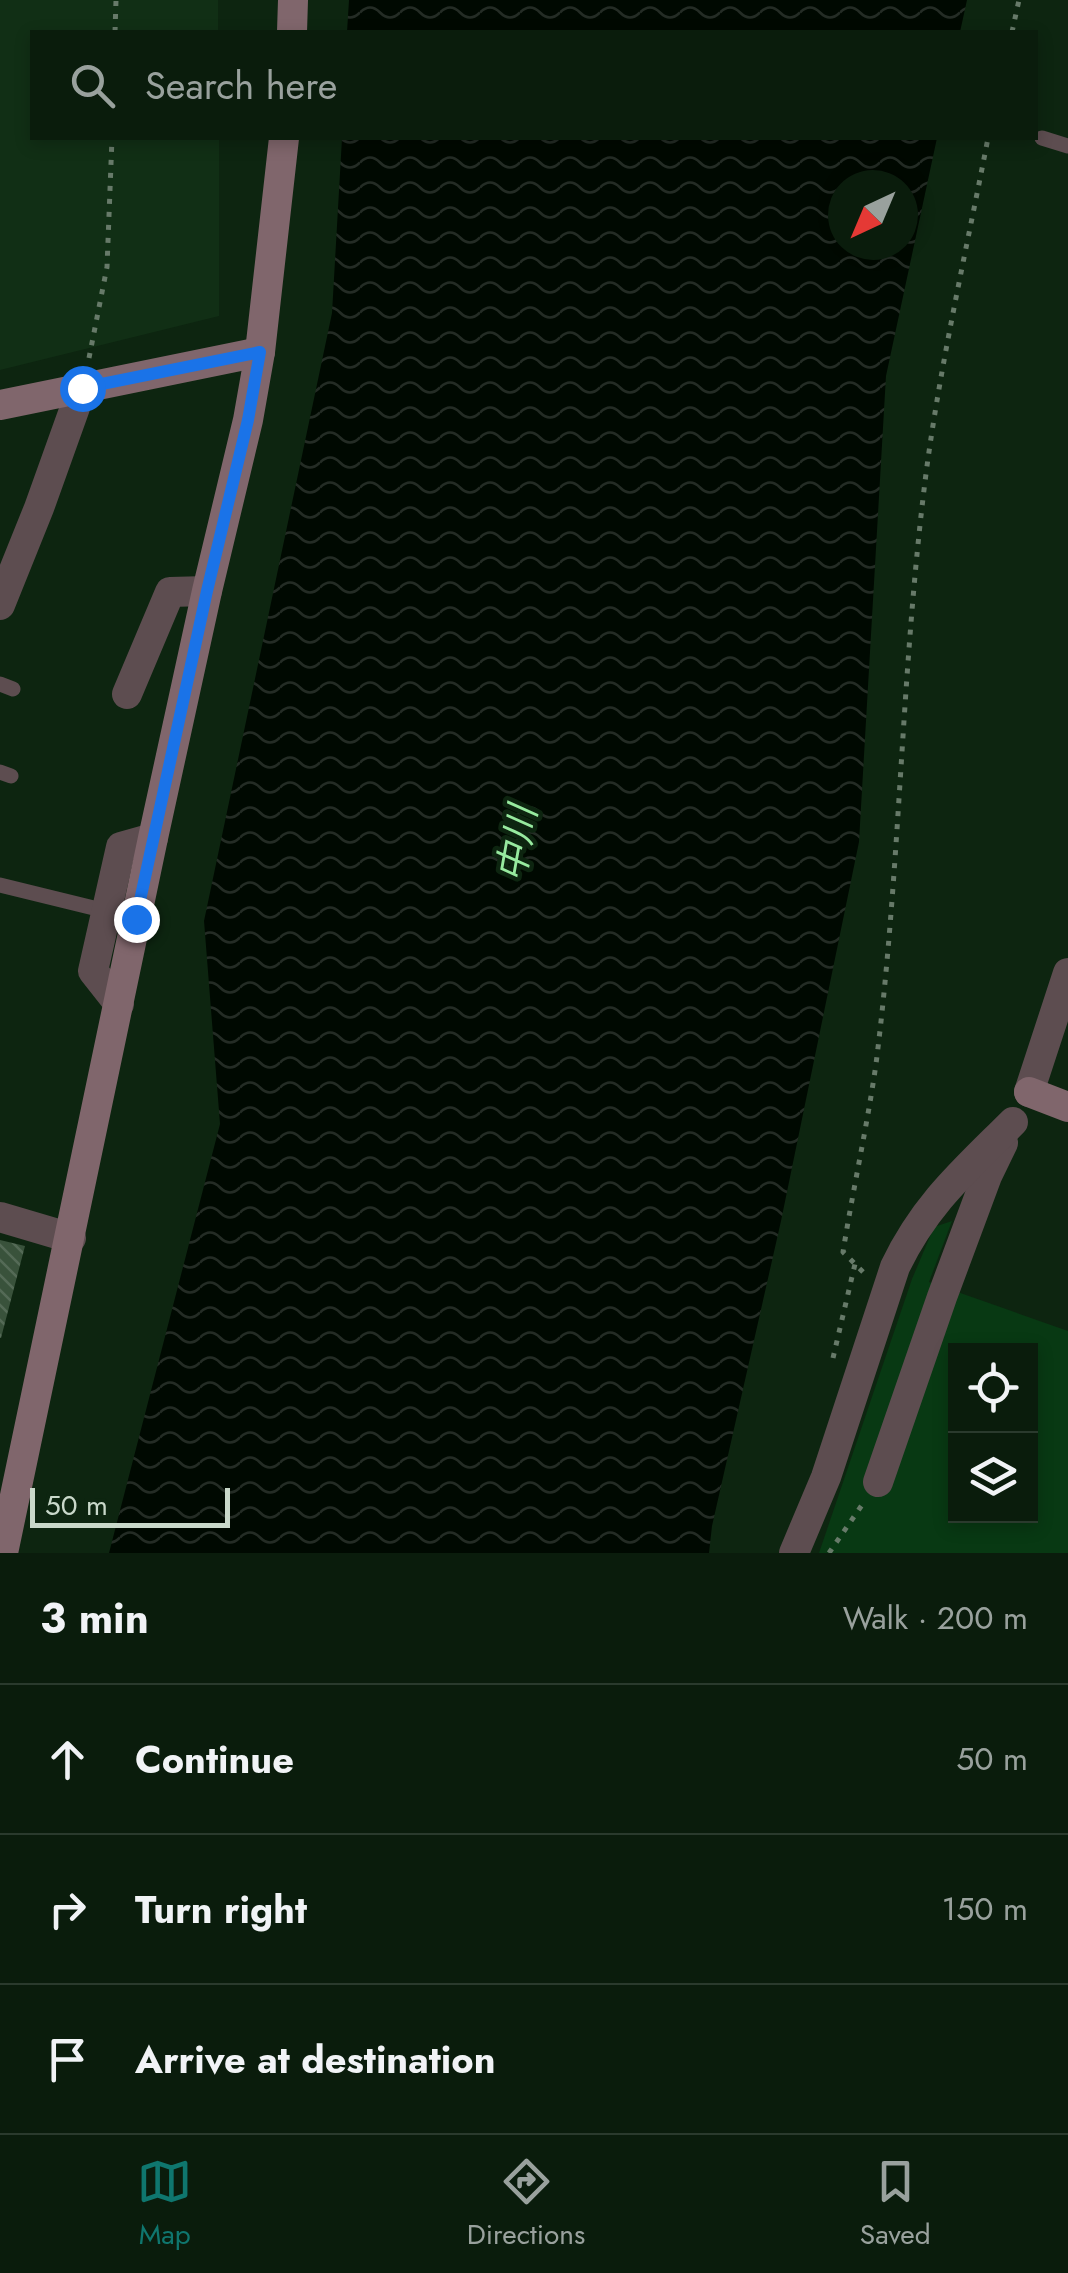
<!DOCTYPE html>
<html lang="en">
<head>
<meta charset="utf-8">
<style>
	body { margin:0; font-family:Jost,"Noto Sans JP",sans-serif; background:#132515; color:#f1f3f6 }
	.controls { position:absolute; right:30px; bottom:30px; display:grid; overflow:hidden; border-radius:0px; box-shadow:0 5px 15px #0003 }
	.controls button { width:90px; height:90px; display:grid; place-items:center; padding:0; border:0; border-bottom:2px solid #2a3a2d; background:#0a1c0c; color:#f1f3f6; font:50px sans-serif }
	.compass { position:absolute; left:828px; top:170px; width:90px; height:90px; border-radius:50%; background:#0a1c0c; box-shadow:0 5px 15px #0003; rotate:224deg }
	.scale { position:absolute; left:30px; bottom:25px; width:200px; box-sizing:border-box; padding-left:10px; border:5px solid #c9d8ca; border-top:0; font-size:28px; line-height:35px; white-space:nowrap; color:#c9d8ca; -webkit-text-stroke:8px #0d2510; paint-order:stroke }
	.stop { position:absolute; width:30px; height:30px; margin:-22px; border:8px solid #1a73e8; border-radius:50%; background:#fff }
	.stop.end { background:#1a73e8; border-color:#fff; box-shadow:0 2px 10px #0008 }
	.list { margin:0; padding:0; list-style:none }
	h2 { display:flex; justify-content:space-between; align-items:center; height:130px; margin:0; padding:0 40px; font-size:42px }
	h2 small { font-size:32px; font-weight:400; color:#99a19d }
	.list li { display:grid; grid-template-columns:65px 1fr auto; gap:30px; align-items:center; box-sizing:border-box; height:150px; padding:0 40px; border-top:2px solid #2a3a2d }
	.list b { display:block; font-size:38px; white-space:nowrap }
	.list em { font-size:32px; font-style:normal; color:#99a19d }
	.icon { flex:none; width:55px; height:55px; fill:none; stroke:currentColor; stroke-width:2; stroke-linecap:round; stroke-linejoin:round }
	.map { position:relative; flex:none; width:1068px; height:1553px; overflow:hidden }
	.search { position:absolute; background:#0a1c0c; box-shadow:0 5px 15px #0003; left:30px; right:30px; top:30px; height:110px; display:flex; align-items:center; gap:25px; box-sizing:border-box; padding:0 35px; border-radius:0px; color:#99a19d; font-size:38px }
	.sheet { height:580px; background:#0a1c0c }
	nav { display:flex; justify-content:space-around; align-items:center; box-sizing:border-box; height:140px; border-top:2px solid #2a3a2d; background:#0a1c0c; font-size:28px; color:#99a19d }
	nav a { display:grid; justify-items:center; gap:5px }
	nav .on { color:#0f766e }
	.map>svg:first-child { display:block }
	.built { fill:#112f15 }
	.green { fill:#083913; fill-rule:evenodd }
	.water { fill:url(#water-waves); fill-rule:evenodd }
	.building { fill:url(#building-back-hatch) }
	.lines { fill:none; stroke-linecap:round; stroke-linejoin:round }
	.path { stroke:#677a69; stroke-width:5; stroke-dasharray:5 8; stroke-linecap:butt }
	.lane { stroke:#5d4d50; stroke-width:15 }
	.street { stroke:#5d4d50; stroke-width:30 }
	.secondary { stroke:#80666c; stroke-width:30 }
	.route { stroke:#1a73e8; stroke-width:12 }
	.labels { text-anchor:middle; stroke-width:9; stroke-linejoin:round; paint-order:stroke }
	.water-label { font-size:38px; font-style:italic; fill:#97ea9f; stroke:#0d2510 }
</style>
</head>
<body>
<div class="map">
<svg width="1068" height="1553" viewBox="0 0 1068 1553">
	<defs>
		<pattern id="water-waves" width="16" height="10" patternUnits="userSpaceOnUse" patternTransform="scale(2.5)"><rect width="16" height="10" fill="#000901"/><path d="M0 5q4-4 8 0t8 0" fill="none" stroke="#242c25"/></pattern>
		<pattern id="building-back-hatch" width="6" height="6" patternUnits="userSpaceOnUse" patternTransform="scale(2.5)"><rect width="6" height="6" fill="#39523b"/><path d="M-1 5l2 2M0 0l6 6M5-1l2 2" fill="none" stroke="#546a56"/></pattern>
	</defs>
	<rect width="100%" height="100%" fill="#0d2510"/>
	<path class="built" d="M0,0H218V32H32V138H219V316L0,370Z"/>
	<path class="green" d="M952,1221L929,1282L1068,1331V1553H819L912,1279L934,1227ZM956,1350H1030V1516H956Z"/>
	<g class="water">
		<path d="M349,0H967L960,32H347Z"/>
		<path d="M342,138H937L886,376L859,842L781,1221L712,1526L709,1553H109L220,1124L204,921L332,313ZM843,185H903V245H843Z"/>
	</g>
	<path class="building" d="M0,1240L25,1246L1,1338H0Z"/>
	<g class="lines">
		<g class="path">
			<path d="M115,32L116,0"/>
			<path d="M1012,32L1019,0"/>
			<path d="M89,358L107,267L112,138"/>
			<path d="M863,1272L843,1252C853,1189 867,1127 876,1064C901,866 901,665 927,466C942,356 967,247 988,138"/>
			<path d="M833,1358L855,1264"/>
			<path d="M829,1553L862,1505"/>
		</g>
		<g class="lane">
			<path d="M1042,138L1068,146"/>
			<path d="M0,684L13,689"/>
			<path d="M0,772L11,776"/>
			<path d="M0,885L106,911"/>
		</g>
		<g class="street">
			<path d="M0,605L39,508L82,388"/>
			<path d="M127,694L170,592L207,591"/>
			<path d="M119,1004L93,971L121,847L153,838"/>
			<path d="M1029,1092L1068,973"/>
			<path d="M0,1217L71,1238"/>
			<path d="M878,1482L942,1297L987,1176L1003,1143"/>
			<path d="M794,1553L826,1477L895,1267C925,1204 965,1170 1013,1122"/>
		</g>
		<g class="secondary">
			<path d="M292,32L293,0"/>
			<path d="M0,405L260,352"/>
			<path d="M1029,1092L1068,1107"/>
			<path d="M3,1553L153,838L207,591L248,420L260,352L284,138"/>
		</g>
	</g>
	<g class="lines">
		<path class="route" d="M82,388L260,352L248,420L207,591L136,919"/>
	</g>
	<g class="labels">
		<g class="water-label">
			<text transform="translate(517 844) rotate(-80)" y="13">中川</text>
		</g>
	</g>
</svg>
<div class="controls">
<button><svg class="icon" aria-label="locate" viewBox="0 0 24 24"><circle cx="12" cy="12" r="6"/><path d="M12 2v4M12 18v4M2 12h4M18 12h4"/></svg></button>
<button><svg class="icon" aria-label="layers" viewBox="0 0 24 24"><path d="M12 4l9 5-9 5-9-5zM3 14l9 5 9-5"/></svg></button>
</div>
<svg class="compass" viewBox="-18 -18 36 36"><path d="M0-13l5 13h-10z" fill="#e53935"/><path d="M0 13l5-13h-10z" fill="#99a19d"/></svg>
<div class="scale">50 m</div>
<div class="stop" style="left:82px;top:388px"></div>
<div class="stop end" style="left:136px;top:919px"></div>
<div class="search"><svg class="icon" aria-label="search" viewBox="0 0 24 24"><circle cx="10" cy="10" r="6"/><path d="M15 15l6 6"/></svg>Search here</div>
</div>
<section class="sheet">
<h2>3 min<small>Walk · 200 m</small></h2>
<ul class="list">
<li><svg class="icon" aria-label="ahead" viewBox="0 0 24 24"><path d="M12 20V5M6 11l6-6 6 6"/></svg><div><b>Continue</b></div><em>50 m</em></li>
<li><svg class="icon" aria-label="right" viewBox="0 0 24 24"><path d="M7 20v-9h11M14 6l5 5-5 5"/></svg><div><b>Turn right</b></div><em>150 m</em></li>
<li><svg class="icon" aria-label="arrive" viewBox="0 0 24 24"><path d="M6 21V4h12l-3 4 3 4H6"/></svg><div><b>Arrive at destination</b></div></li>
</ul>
</section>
<nav>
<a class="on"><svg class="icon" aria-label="map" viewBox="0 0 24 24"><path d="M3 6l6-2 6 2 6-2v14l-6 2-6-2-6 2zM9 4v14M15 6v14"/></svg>Map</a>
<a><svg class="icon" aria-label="directions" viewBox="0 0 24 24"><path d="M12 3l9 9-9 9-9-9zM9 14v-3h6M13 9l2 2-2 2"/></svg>Directions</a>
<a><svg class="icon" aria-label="saved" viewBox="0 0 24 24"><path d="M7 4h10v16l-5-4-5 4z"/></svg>Saved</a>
</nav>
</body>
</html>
